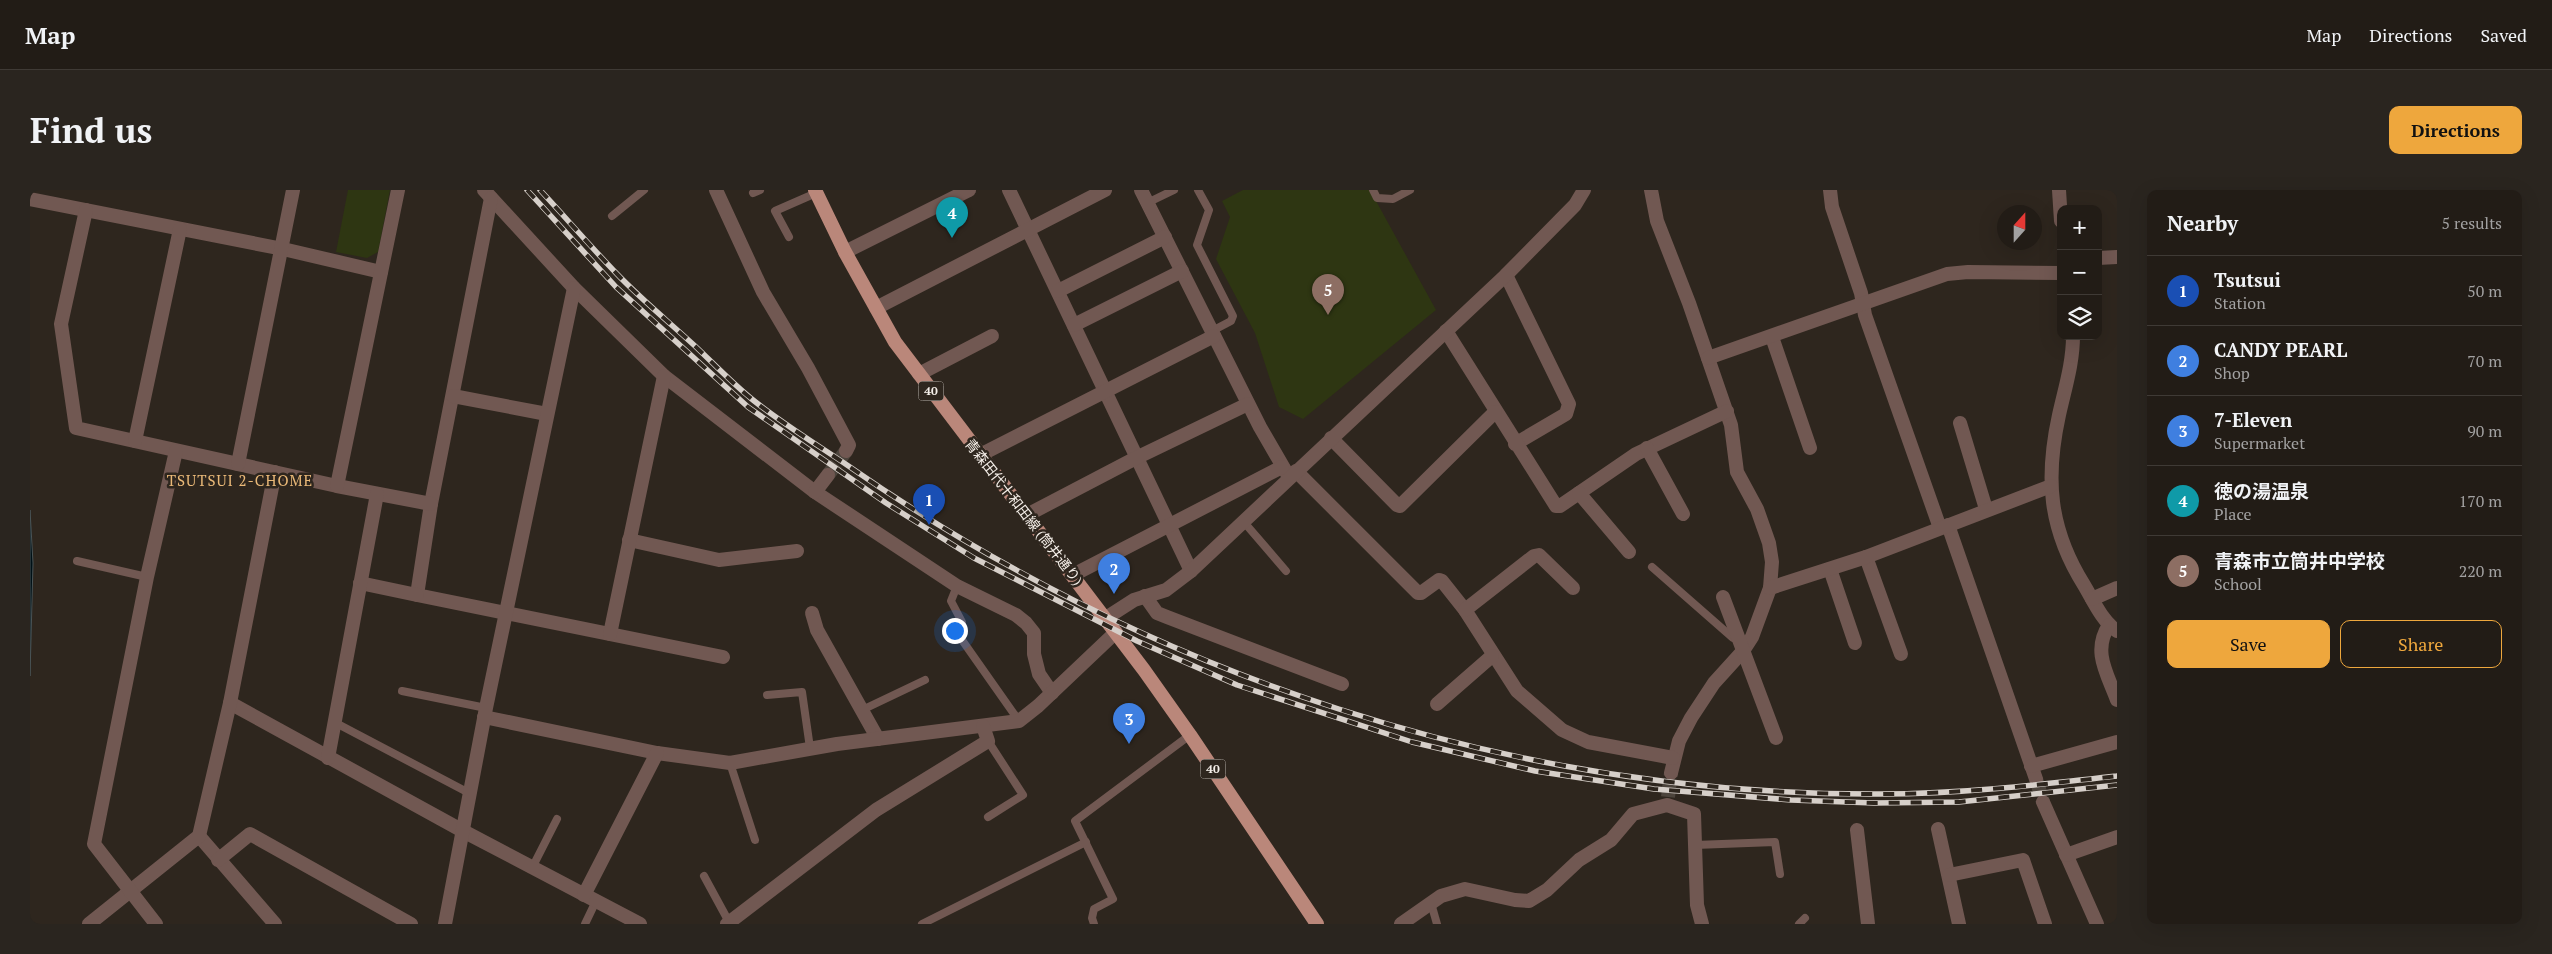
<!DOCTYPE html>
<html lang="en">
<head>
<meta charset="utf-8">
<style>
	body { margin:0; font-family:"PT Serif","Noto Sans JP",serif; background:#2a251f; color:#f1f3f6 }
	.controls { position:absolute; right:15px; top:15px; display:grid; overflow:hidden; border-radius:10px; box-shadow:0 5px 20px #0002 }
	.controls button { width:45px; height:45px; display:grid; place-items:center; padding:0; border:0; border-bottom:1px solid #3f3a35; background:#221c16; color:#f1f3f6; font:25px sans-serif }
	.compass { position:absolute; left:1967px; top:15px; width:45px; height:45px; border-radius:50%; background:#221c16; box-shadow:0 5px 20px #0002; rotate:21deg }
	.you { position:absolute; left:924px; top:440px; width:18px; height:18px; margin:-12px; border:4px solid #fff; border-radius:50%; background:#1a73e8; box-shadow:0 0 0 8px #1a73e833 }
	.badge { display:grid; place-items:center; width:32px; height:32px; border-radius:50%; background:#eea73d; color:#fff; font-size:16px; font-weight:700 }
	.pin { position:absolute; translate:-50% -41px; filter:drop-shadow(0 1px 2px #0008) }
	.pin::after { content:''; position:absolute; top:26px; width:18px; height:15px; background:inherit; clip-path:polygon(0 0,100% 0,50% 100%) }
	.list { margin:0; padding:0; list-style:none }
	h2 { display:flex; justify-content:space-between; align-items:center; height:65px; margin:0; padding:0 20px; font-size:21px }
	h2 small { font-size:16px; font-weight:400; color:#a2a1a1 }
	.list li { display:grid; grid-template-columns:32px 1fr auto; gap:15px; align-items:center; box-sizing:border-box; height:70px; padding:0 20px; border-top:1px solid #3f3a35 }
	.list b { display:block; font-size:19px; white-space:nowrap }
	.list p { margin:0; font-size:16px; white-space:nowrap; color:#a2a1a1 }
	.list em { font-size:16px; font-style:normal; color:#a2a1a1 }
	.actions { display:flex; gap:10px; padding:15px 20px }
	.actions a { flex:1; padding:11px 0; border:1px solid #eea73d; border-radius:10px; text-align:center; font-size:18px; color:#eea73d }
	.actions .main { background:#eea73d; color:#111 }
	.icon { flex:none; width:28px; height:28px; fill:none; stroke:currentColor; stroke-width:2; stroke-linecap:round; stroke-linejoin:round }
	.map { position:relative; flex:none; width:2087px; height:734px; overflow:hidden; border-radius:10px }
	header { display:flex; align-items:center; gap:30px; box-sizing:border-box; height:70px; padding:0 25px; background:#221c16; border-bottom:1px solid #3f3a35 }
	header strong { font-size:24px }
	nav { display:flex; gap:28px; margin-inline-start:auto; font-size:18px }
	.intro { display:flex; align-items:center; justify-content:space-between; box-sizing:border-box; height:120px; padding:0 30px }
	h1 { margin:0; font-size:35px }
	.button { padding:12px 22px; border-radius:10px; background:#eea73d; color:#111; font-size:18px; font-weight:700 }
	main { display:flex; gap:30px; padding:0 30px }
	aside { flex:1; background:#221c16; border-radius:10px; box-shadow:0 5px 20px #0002 }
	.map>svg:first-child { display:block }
	.green { fill:#2e3612 }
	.water { fill:#001117; stroke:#4a5456 }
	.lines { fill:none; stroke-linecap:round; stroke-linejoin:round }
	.minor-tunnel { stroke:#4c443c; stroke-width:14; stroke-dasharray:14 7; stroke-linecap:butt }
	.service { stroke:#715852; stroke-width:8 }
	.minor { stroke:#715852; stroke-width:14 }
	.primary { stroke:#ba877a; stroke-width:14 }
	.rail-casing { stroke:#d6cfc9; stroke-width:5.5 }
	.rail { stroke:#2e261e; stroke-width:4; stroke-dasharray:11; stroke-linecap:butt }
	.labels { text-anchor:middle; stroke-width:5; stroke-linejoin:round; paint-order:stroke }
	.shield { fill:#2e261e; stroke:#b9b3ac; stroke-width:1 }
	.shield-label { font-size:12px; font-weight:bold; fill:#f5efe9 }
	.street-label { font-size:14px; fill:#f5efe9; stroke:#2e261e }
	.neighbourhood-label { font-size:15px; letter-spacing:1px; fill:#eab978; stroke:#2e261e }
</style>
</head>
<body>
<header>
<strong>Map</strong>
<nav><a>Map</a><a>Directions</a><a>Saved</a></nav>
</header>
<div class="intro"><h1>Find us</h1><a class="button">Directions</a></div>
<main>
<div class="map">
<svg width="2087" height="734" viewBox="0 0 2087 734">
	<rect width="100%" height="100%" fill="#2e261e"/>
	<g class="green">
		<path d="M318,0H360L348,62L337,68L306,62Z"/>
		<path d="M1213,0H1340L1406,120L1273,229L1249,217L1225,143L1186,69L1200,27L1192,11Z"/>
	</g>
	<path class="water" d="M0,320L3,373L0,486Z"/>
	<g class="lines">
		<g class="minor-tunnel">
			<path d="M798,285L816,261"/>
			<path d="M2006,589L2013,612"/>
			<path d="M1638,607L1641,583"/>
		</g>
		<g class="service">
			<path d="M1168,0L1179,20L1167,55L1203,126L1201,131L1182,141"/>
			<path d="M1343,0L1347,8L1363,9L1380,0"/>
			<path d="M723,3L730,0"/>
			<path d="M1117,13L1144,0"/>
			<path d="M582,26L614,0"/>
			<path d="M759,47L745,21L786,3"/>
			<path d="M1213,331L1256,381"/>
			<path d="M47,371L117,387"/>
			<path d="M1622,377L1703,448L1709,449"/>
			<path d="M927,396L921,411L932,432V450L989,531"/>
			<path d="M372,501L456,518"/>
			<path d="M737,505L772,502L780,558"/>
			<path d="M832,520L895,490"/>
			<path d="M304,532L439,603"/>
			<path d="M958,551L993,605L958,627"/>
			<path d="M700,573L725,650"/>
			<path d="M1665,655L1745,652L1750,684"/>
			<path d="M502,678L527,629"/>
			<path d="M674,686L699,732"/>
			<path d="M1401,713L1407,734"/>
			<path d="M555,734L566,711"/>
			<path d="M892,734L1056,652"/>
			<path d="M1064,734L1062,728L1064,719L1083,709L1045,631L1160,545"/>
			<path d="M1769,734L1775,728"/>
		</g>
		<g class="minor">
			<path d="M454,0L544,98L634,186L785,302L927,396L986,425L996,433L1004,443V464L1009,484L1022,503"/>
			<path d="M686,0L733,102L778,178L819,255L816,261"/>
			<path d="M979,0L1161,381"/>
			<path d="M1111,0L1230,237L1259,287"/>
			<path d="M1621,0L1627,31L1659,113L1701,235L1707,282L1727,319L1739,353L1742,372L1740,398L1722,447L1713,461L1684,493L1661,528L1649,551L1641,583"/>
			<path d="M1800,0L1802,17L1831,103L1835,125L1910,338"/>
			<path d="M2029,0L2031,31"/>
			<path d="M461,8L401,314L387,405L693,467"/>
			<path d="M0,9L253,59L351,82"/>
			<path d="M56,20L31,134L46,238L307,296L401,314"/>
			<path d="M815,62L939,0"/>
			<path d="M2068,68L2087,67"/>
			<path d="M1476,85L1539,214L1536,224L1485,254"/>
			<path d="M1028,101L1135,47"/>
			<path d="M846,118L1075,0"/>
			<path d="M1044,135L1152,81"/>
			<path d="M1416,141L1526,316H1530L1606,264L1697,221"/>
			<path d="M2043,146C2043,173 2035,198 2029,225C2015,289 2019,339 2054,395C2063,410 2072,431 2087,441"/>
			<path d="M1742,147L1780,258"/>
			<path d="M1678,168L1917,84L1938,82L2031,83"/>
			<path d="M889,184L962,146"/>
			<path d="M423,206L517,224"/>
			<path d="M1930,233L1956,319"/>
			<path d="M1301,248L1367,315L1370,316L1465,222"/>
			<path d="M105,251L150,39"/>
			<path d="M1617,258L1653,324"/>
			<path d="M950,265L1184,146"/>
			<path d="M208,274L263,0"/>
			<path d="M1266,281L1388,403H1391L1409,390L1412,391L1435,420L1487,501L1532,540L1558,552L1643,568"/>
			<path d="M307,296L368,0"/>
			<path d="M785,302L798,285"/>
			<path d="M1549,303L1599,362"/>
			<path d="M997,325L1106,268L1218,214"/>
			<path d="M1918,335L2006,589"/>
			<path d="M599,350L689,370L767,361"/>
			<path d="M1836,367L1871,464"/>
			<path d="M1800,379L1825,453"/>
			<path d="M1043,385L1252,277"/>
			<path d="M330,393L387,405"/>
			<path d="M1740,398L1836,367L2021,296"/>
			<path d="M1115,406L1127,423L1137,427L1312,494"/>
			<path d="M1693,407L1746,548"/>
			<path d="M2062,409L2087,398"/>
			<path d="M1435,420L1504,366L1509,365L1543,398"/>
			<path d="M782,423L787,440L848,549"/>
			<path d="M1076,428L1104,410L1136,400L1161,381L1476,85L1545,15L1554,0"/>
			<path d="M2079,435C2062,461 2077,483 2087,510"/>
			<path d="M580,444L634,186"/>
			<path d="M200,513L433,641L610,734"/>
			<path d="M1407,514L1462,466"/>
			<path d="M454,527L627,563L700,573L807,554L989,531L1008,516L1086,442"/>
			<path d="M298,568L347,304"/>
			<path d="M2001,576L2087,552"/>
			<path d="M2013,612L2067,734"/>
			<path d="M1908,639L1929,734"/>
			<path d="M1827,640L1838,734"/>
			<path d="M169,646L245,734"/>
			<path d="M2036,665L2087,647"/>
			<path d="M188,670L220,644L381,734"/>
			<path d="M1919,685L1993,670L2015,734"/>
			<path d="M554,705L627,563"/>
			<path d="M59,734L169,646L200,513L245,282"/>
			<path d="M126,734L64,654L117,387L146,261"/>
			<path d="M415,734L456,518L544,98"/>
			<path d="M697,734L846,620L958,551L953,536"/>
			<path d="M1371,734L1411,706L1435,699L1485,710L1499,711L1517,700L1549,670L1581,650L1603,624L1637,615L1664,624L1667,715L1672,734"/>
		</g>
		<path class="primary" d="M785,0L815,62L865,152L1114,480L1160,545L1287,734"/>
		<defs>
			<g id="rail">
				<path d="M497,0L586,97L718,217L856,313L944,368L1107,451L1207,495L1382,552L1505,581L1624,599L1761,610L1844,613L1929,612L2087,595"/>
				<path d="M510,0C536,28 561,57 587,84C612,110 639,132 665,156C684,174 703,194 723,210C753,234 786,254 817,275C1119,485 1482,606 1850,604C1930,604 2008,595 2087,586"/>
			</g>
		</defs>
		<use href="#rail" class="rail-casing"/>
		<use href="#rail" class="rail"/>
	</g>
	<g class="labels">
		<g class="shield">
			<rect x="888.5" y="191.5" width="25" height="19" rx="4"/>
			<rect x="1170.5" y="569.5" width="25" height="19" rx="4"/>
		</g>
		<g class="shield-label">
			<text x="901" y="205">40</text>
			<text x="1183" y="583">40</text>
		</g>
		<g class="street-label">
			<text transform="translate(994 322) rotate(52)" y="5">青森田代十和田線 (筒井通り)</text>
		</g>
		<g class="neighbourhood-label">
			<text x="210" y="296">TSUTSUI 2-CHOME</text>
		</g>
	</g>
</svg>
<div class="controls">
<button>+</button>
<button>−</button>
<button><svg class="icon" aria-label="layers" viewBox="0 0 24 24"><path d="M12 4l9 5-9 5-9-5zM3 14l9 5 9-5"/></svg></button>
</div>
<svg class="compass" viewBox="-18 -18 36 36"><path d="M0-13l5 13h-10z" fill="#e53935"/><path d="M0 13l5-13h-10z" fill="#a2a1a1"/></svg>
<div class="you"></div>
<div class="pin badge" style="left:899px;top:335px;background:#1a4fb4">1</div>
<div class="pin badge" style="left:1084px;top:404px;background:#3f7fe0">2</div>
<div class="pin badge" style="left:1099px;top:554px;background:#3f7fe0">3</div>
<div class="pin badge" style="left:922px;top:48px;background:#0f9aa8">4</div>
<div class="pin badge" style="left:1298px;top:125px;background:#8d6e63">5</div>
</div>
<aside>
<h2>Nearby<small>5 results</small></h2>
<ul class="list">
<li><span class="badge" style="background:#1a4fb4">1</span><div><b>Tsutsui</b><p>Station</p></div><em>50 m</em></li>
<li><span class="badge" style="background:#3f7fe0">2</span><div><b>CANDY PEARL</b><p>Shop</p></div><em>70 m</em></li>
<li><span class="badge" style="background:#3f7fe0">3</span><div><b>7-Eleven</b><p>Supermarket</p></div><em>90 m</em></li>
<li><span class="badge" style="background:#0f9aa8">4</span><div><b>徳の湯温泉</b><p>Place</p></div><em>170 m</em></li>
<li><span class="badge" style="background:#8d6e63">5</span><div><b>青森市立筒井中学校</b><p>School</p></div><em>220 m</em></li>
</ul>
<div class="actions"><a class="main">Save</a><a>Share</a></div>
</aside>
</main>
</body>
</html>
